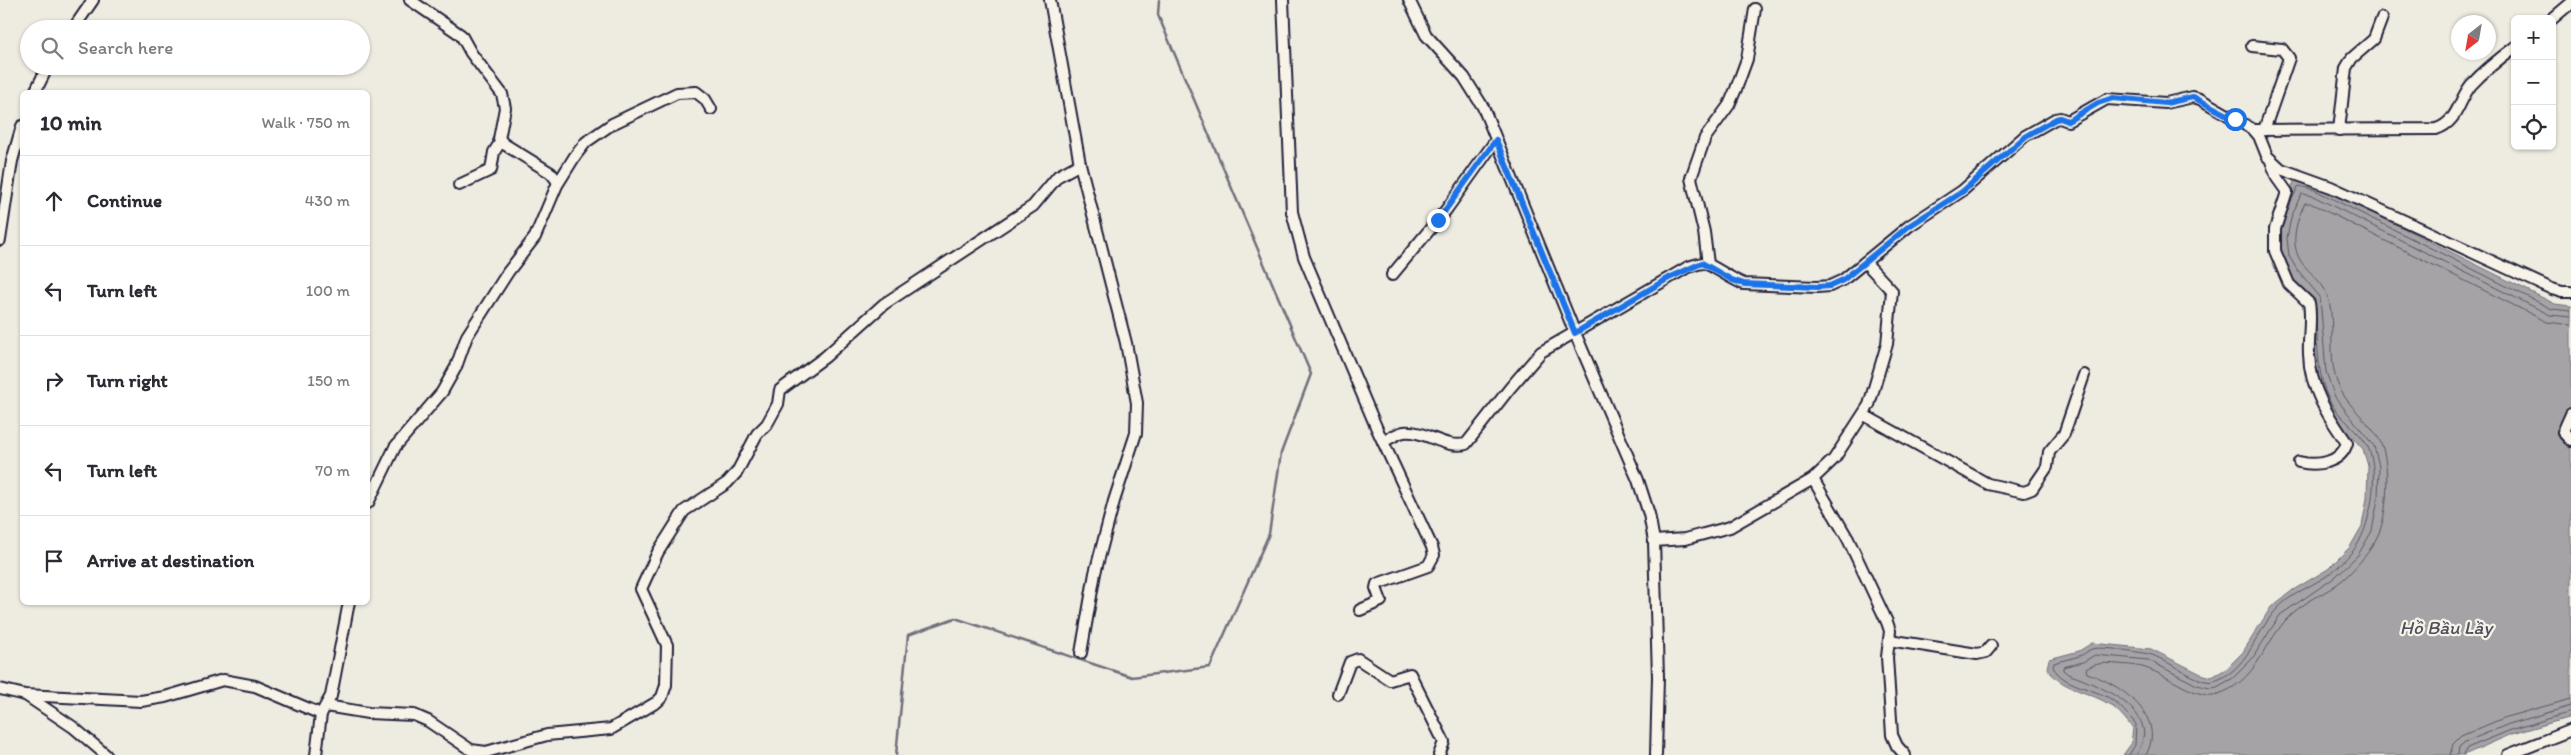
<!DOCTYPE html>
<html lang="en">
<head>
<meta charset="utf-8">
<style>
	body { margin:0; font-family:Itim,sans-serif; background:#f2f2f3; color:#2b2b33 }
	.controls { position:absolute; right:15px; top:15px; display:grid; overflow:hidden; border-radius:8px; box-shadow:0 1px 4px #0004 }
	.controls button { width:45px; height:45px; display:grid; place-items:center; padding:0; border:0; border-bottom:1px solid #e1e1e2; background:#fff; color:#2b2b33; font:25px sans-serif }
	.compass { position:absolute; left:2451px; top:15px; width:45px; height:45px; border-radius:50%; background:#fff; box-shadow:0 1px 4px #0004; rotate:211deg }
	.stop { position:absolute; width:15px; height:15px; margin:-11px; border:4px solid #1a73e8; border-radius:50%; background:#fff }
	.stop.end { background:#1a73e8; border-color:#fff; box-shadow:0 1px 5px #0008 }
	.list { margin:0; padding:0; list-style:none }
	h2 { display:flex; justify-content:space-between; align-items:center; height:65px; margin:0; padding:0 20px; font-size:21px }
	h2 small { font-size:16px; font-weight:400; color:#7c7c81 }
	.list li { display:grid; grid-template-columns:32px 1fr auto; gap:15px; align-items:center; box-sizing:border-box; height:90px; padding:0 20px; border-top:1px solid #e1e1e2 }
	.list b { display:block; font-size:19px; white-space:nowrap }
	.list em { font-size:16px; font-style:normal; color:#7c7c81 }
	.icon { flex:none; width:28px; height:28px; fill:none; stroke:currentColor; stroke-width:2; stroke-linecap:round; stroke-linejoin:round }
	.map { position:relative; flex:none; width:2571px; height:755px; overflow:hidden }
	.search { position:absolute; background:#fff; box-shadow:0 1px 4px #0004; left:20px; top:20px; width:350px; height:55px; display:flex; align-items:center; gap:12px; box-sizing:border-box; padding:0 18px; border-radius:28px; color:#7c7c81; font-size:19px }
	.panel { position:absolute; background:#fff; box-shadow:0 1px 4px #0004; left:20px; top:90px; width:350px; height:515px; border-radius:8px }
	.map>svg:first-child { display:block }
	.water { fill:#a6a3a6; stroke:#716f7b }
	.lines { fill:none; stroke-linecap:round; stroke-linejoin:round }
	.shore { stroke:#575666; stroke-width:1 }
	.stream { stroke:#716f7b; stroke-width:2.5 }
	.minor-casing { stroke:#22223b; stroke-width:14 }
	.minor { stroke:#f7f3e8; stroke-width:10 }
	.route { stroke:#1a73e8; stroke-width:6 }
	.labels { text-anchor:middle; stroke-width:4.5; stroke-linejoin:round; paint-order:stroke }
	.water-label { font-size:19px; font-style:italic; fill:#504f60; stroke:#f7f3e8 }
</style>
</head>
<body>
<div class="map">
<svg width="2571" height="755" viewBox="0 0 2571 755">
	<rect width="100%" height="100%" fill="#eeebe1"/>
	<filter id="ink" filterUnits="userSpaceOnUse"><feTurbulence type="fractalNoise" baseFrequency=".02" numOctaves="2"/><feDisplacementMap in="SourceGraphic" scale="10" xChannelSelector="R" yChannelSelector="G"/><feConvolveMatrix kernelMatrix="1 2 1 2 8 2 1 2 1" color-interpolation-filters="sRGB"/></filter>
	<g filter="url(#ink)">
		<path class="water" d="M2296,179L2317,185L2555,304L2571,306V717L2512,734L2464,755H2123L2131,744L2133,728C2125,719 2118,709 2107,703C2087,691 2060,689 2047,668L2049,659L2079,651L2092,643L2151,649L2201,674L2212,677L2226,669L2243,652L2271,607L2293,590L2328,569L2350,547L2362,526L2367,498L2368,466L2363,449L2336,419L2325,403L2315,375L2311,311L2287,275L2275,238L2288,193Z"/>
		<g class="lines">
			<g class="shore">
				<path d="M2291,201L2299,186L2315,190L2552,309L2571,311"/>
				<path d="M2129,755L2135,745L2136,724C2128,715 2121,706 2111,699C2093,688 2063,686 2053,667L2054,663C2062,660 2071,659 2079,656C2084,655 2088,650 2092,649C2101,646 2138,652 2149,654C2165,658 2200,686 2214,681C2247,671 2255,634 2275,611C2289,594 2313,586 2331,573C2338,567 2346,559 2352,552C2371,531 2380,472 2368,447C2359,429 2339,419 2329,400C2317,376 2318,346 2316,319"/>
				<path d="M2136,755C2167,712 2098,685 2068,674L2063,670V667L2083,662L2095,655L2148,660L2197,685L2210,688L2217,687L2233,678L2252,659L2280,615L2334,578L2358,555L2372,531L2378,499L2379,466L2374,446L2335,397L2326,372L2320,297L2296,268L2289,256L2287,238L2291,218L2301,194L2313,196L2550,315L2571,317"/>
				<path d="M2146,755C2168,715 2119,684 2087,673L2086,669C2098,662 2105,663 2118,664C2128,665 2139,665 2148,669C2167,675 2199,701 2218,694C2254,683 2263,647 2285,621C2301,601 2328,594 2346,577C2359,564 2370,552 2378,535C2388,515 2391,459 2379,439C2364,414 2340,403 2334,371C2329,348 2336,314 2326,292C2321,281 2310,273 2302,263C2289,245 2296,221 2305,203H2310L2547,322L2571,325"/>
				<path d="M2450,755L2453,744L2461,736L2506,717L2571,699"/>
				<path d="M2458,755L2459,747L2465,742L2509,724L2571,706"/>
				<path d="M2464,755L2467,748L2511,730L2571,712"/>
			</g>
			<path class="stream" d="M896,755L908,635L955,618L1132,677L1210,667L1269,534L1281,453L1311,374L1158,15L1159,0"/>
			<defs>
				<g id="minor">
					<path d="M410,0L461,35L471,53L502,94L505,108L499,139L504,144L551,173L558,182"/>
					<path d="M1050,0L1080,164L1126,343L1137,403L1136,433L1114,501L1095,573L1081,653"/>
					<path d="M1283,0L1292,212L1304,257L1377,429L1432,547L1434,555L1428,566L1377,584L1376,588L1381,601L1360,610"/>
					<path d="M1409,0L1426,35L1464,77L1483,107L1575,333L1638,480L1649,514L1654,541L1658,677L1656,755"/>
					<path d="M2552,19L2571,3"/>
					<path d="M73,29L93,0"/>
					<path d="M2252,46L2282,49L2289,58L2264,130"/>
					<path d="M35,92L48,66"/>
					<path d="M2254,130L2436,129C2458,122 2458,101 2471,85C2484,71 2500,58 2515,47"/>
					<path d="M2339,130L2346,68L2352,58L2374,39L2382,18"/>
					<path d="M2271,161L2277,178L2287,192L2275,229V251L2289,284L2309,303C2312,320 2308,338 2309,354C2310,389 2328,416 2347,443C2341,464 2316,466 2299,462"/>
					<path d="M459,185L491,170L494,152L501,141"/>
					<path d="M0,240L12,161L22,126"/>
					<path d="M1708,264L1704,232L1691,178L1705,138L1729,105L1736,89L1747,59L1755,9"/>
					<path d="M1392,275L1446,210L1496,140"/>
					<path d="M2571,414L2563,432L2571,441"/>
					<path d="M1864,415L1988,484L2024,492L2032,489L2047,467L2049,452L2064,434L2084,375"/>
					<path d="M1383,442C1389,439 1397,433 1404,432C1426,430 1443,449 1466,444L1510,388L1541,352L1688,267C1693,266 1699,263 1704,263C1711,264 1732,280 1744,284L1817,287L1830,286L1843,280L1909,226L1962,191L2025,136L2055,119L2060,118L2068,121L2107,99L2166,103L2193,97L2200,99L2254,130L2259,136L2267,156L2281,169L2331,187L2552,289L2562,292H2571"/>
					<path d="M1813,479L1848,539L1887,622L1890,631L1887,657L1892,735L1897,746L1905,755"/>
					<path d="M368,503L395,447L442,392L456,367L467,336L508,272L535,237L557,185L575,156L586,142L612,124L677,93L696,92L705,99L711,109"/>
					<path d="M1654,541L1685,539L1730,527L1813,479L1834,459L1869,405L1887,344L1892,291L1865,262"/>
					<path d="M1889,640L1977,654L1986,652L1991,646"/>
					<path d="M0,689L25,695L141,701L165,697L223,680L255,686L321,714"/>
					<path d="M1338,694L1350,662L1358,659L1390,680L1410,674L1444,742L1439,755"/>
					<path d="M27,696L73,727L106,755"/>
					<path d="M326,706L368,713L414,715L428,721L471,750L486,752L547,735L611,729L657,702L662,697L666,685L667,645L641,589L658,552L684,511L727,483L737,472L757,434L767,424L778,404L780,390L825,357L884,304L1033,206L1058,176L1080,164"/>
					<path d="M316,755L321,714L331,696L349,602"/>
					<path d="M2508,755L2571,730"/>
				</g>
			</defs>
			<use href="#minor" class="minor-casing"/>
			<use href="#minor" class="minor"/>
		</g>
	</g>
	<g class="lines" filter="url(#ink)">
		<path class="route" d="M1438,220L1496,140L1575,333L1669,278L1702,263L1732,280L1744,284L1817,287L1830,286L1843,280L1909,226L1962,192L2026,136L2056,119L2060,118L2068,121L2098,103L2113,98L2166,103L2193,97L2235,119"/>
	</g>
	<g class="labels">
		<g class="water-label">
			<text x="2446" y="634">Hồ Bầu Lầy</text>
		</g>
	</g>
</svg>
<div class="controls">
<button>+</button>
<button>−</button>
<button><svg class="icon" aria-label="locate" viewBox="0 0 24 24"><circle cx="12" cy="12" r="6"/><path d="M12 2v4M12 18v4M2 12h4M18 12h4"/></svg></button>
</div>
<svg class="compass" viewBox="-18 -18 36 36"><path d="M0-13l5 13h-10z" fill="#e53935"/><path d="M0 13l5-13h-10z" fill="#7c7c81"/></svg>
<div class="stop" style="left:2235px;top:119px"></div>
<div class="stop end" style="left:1438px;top:220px"></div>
<div class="search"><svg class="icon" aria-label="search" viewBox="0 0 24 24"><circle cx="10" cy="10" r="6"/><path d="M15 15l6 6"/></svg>Search here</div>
<section class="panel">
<h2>10 min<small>Walk · 750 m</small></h2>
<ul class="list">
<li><svg class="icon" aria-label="ahead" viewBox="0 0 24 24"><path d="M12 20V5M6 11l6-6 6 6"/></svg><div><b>Continue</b></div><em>430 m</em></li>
<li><svg class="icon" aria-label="left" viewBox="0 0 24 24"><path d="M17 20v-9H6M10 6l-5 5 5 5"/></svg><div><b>Turn left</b></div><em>100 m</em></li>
<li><svg class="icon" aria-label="right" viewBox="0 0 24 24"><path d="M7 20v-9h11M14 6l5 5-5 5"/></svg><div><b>Turn right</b></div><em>150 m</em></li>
<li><svg class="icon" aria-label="left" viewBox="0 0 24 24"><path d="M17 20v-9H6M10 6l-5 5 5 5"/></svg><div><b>Turn left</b></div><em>70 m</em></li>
<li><svg class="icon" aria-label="arrive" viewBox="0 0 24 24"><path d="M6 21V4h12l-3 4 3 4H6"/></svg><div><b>Arrive at destination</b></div></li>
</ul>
</section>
</div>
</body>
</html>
